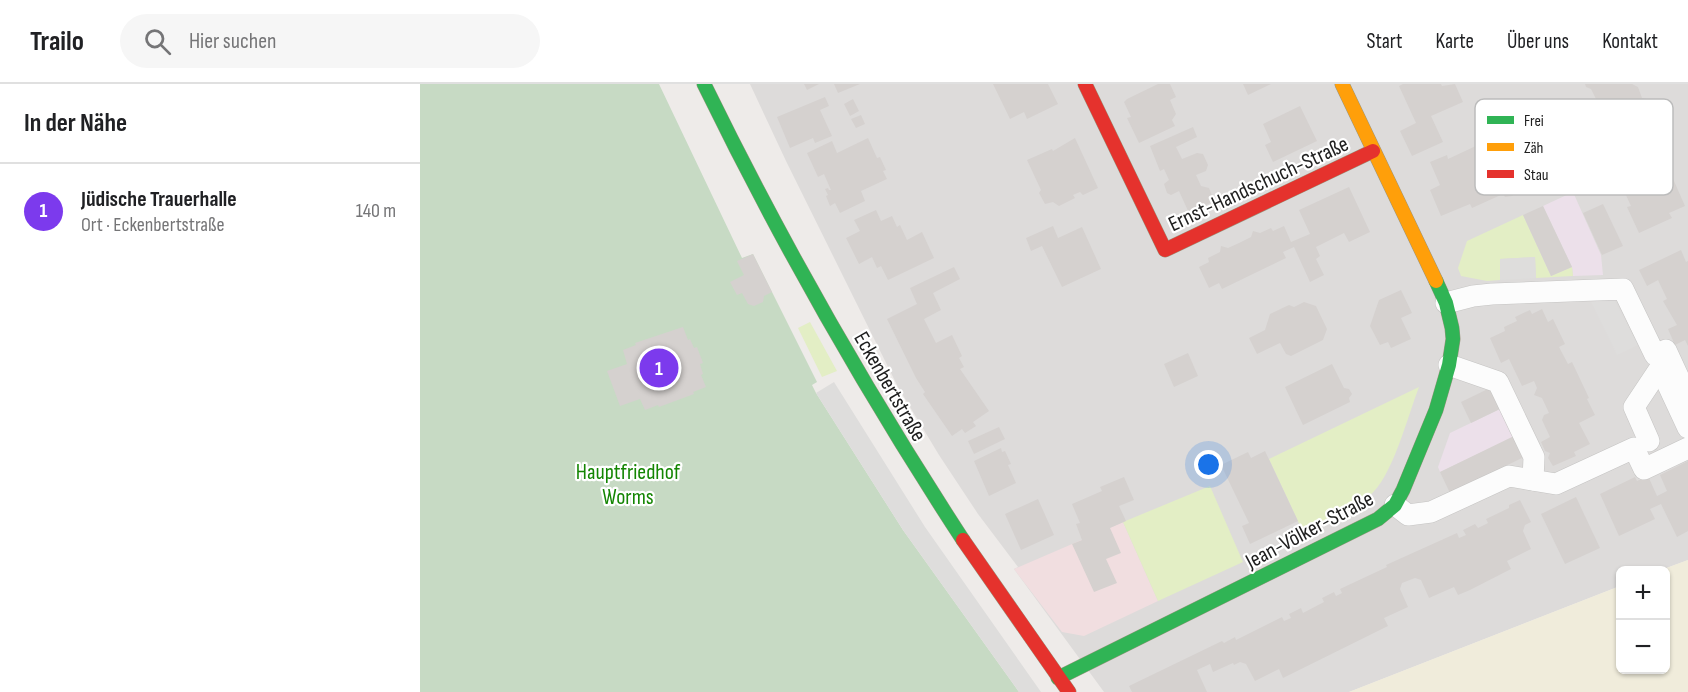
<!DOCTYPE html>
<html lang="de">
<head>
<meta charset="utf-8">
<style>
	body { margin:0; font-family:"Sofia Sans Condensed",sans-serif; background:#f6f6f6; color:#202124 }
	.controls { position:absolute; right:18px; bottom:18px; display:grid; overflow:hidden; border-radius:9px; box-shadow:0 2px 4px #0004 }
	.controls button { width:54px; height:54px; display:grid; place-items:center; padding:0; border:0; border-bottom:2px solid #e0e0e0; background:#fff; color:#202124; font:30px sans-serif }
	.you { position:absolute; left:789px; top:381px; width:21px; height:21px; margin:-15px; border:4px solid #fff; border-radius:50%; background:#1a73e8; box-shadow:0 0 0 9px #1a73e833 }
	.badge { display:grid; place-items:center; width:39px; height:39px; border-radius:50%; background:#7c3aed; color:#fff; font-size:20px; font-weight:700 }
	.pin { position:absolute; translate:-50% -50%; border:3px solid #fff; box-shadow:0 2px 6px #0006 }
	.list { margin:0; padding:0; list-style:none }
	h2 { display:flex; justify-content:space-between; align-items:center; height:78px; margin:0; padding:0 24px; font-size:26px }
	h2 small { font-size:20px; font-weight:400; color:#757577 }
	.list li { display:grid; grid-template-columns:39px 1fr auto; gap:18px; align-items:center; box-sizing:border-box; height:96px; padding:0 24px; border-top:2px solid #e0e0e0 }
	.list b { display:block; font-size:22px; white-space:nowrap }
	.list p { margin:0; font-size:20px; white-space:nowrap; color:#757577 }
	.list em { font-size:20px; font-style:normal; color:#757577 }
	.icon { flex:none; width:33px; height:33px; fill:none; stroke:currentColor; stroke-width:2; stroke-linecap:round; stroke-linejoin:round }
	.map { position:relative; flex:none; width:1268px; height:608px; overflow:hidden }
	header { display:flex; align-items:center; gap:36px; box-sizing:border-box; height:84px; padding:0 30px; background:#fff; border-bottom:2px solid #e0e0e0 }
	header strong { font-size:28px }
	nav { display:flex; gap:33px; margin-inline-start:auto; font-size:21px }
	.search { width:420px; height:54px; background:#f6f6f6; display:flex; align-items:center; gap:15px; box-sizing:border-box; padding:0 21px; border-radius:33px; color:#757577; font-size:22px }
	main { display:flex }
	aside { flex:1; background:#fff }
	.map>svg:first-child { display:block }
	.residential { fill:#dddbda }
	.commercial { fill:#f1dee0 }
	.industrial { fill:#ece0ea }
	.farmland { fill:#f0ecdb }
	.grass { fill:#e3eec5 }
	.cemetery { fill:#c7dac4 }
	.parking { fill:#dedddc }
	.building { fill:#d5d1cf }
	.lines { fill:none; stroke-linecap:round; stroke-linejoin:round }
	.street-casing { stroke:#c5c4c3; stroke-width:22 }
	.fast-casing { stroke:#9a967f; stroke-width:15 }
	.slow-casing { stroke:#9a967f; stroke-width:15 }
	.jam-casing { stroke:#9a967f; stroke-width:15 }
	.street { stroke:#fcfcfc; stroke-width:21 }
	.fast { stroke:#30b455; stroke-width:14 }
	.slow { stroke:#ff9f0a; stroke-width:14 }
	.jam { stroke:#e5322d; stroke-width:14 }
	.labels { text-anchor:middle; stroke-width:4.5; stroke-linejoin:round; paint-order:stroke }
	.street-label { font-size:22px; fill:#202020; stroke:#fff }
	.park-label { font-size:22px; fill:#138502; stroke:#fff }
	.key { fill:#fff; stroke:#bcbcbc; stroke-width:1.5 }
	.key-label { font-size:16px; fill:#202020 }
</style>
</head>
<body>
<header>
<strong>Trailo</strong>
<div class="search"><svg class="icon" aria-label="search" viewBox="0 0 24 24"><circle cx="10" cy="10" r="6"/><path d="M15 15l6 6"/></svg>Hier suchen</div>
<nav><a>Start</a><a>Karte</a><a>Über uns</a><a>Kontakt</a></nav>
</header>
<main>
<aside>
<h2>In der Nähe<small></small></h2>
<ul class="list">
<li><span class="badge">1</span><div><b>Jüdische Trauerhalle</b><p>Ort · Eckenbertstraße</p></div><em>140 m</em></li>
</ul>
</aside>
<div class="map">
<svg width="1268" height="608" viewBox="0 0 1268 608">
	<rect width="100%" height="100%" fill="#eeebe9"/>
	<path class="residential" d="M330,0H1268V476L1241,486H1200V502L929,608H684L594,485L598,483L558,430L519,371L478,303L366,77Z"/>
	<path class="commercial" d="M703,438L738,517L664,552L642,548L594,485Z"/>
	<g class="industrial">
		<path d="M1153,108L1181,171L1183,191L1153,192L1152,183L1123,122Z"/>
		<path d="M1082,324L1096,352L1020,388L1018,383L1030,349Z"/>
	</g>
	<path class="farmland" d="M1268,476V608H929L1200,502V586H1246V486H1241Z"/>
	<g class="grass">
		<path d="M1103,131L1131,192L1152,183L1153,192L1116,194L1115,173L1080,175V196L1067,197L1041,192L1038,184L1047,157Z"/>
		<path d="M390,238L417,287L402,293L378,244Z"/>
		<path d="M999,303C988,331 972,395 949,412C929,428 905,437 883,448L849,375Z"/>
		<path d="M790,402L823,478L738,517L703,438Z"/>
	</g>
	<path class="cemetery" d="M0,0H239L322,174L333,170L397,298L392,301L396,309L483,446L599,608H0Z"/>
	<g class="parking">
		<path d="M1115,173L1116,194L1080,196V175Z"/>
		<path d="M1195,217L1218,261L1197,271L1171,218Z"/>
		<path d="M414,298L505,443L621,608H599L483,446L396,309Z"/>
	</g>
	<g class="building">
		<path d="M384,0H399L387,6Z"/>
		<path d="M414,0H440L418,9Z"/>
		<path d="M573,0H628L638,20L607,35L604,28L590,35Z"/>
		<path d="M738,0H750L756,13L750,16L756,30L752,36L755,42L719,59L707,34L711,33L704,18L707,15Z"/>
		<path d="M823,0H851L828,11Z"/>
		<path d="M983,0H1021L1022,2L1035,0L1043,18L1011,32L1023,58L992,72L980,47L996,39L979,2Z"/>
		<path d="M1165,0H1212L1218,3L1222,14L1227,15L1232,26L1229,28L1233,38L1239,40L1242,47L1232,51L1230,56L1225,54L1215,59L1213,64L1201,70L1196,68L1193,62L1195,56L1186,36L1179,39L1171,36L1174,29L1181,25L1171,5L1166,3Z"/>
		<path d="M405,13L409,22L400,26L412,52L395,59L393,54L370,64L357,33Z"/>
		<path d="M433,15L439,27L430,32L424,20Z"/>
		<path d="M880,22L897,57L853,78L845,61L851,58L843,40Z"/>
		<path d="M1119,28L1123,37L1134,31L1153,71L1126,83L1129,89L1097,104L1099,107L1092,112L1085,113L1083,110L1052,124L1050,120L1021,132L1010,106L1020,101L1010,78L1027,71L1028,75L1105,39L1104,35Z"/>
		<path d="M441,31L445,40L436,44L431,35Z"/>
		<path d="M773,43L777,53L756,63L762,75L777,69L783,70L788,81L786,87L776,91L781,102L789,104L794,117L776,126L775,130L769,129L759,107L751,111L747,109L744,100L749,96L744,85L740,87L730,62Z"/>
		<path d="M448,54L457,74L460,73L466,86L463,87L467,95L441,107L445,117L420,129L415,119L410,122L406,112L408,111L405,105L408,104L409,106H411L404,90L398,93L387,69L412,57L417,69Z"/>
		<path d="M655,54L678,104L663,111L660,108L653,111L655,114L639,122L633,118L625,120L619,109L621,106L607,76L632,65L633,67Z"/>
		<path d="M1250,88L1265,122L1249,129L1252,134L1219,149L1207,123L1211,122L1205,109Z"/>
		<path d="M929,103L950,148L929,158L924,149L896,163L900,172L896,175L904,191L890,198L874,163L863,168L866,174L802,205L799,199L789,204L779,183L789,178L788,174L800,168L801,162L808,164L819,159L831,153L833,147L840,149L851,144L853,147L864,142L871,158L890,150L879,126Z"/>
		<path d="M1183,120L1203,162L1182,171L1163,129Z"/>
		<path d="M1123,122L1152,183L1131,192L1103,131Z"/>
		<path d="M456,126L461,137L472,132L477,143L480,141L487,156L502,148L514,174L468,196L461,182L457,184L452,173L439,180L426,154L440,147L434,136Z"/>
		<path d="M633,142L638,154L662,143L681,185L642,203L622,162L611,167L606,154Z"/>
		<path d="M1261,166L1266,178L1268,177V262L1265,256L1255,261L1248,245L1257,241L1243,217L1247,215L1238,196L1227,202L1219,186Z"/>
		<path d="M333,170L352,208L344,212L343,218L334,222L328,220L322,209L317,211L310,198L324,191L317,177Z"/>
		<path d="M534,183L540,195L513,209L521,226L504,235L516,259L532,251L542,272L539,274L544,283L540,285L569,327L553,338L556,342L545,349L542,345L532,352L503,310L505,308L496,294L467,235L497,220L490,204Z"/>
		<path d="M981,206L992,229L981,234L991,255L971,264L968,258L960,261L950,242L959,216Z"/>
		<path d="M884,218L896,222L907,245L903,256L871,272L866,270L860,259L837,270L829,254L845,246L850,230L869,221L874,223Z"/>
		<path d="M1122,225L1128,238L1133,235L1145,260L1139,263L1148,280L1152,278L1169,314L1167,315L1175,331L1159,339L1170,360L1154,368L1156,372L1133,382L1128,374L1130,369L1125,367L1121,358L1130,353L1122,336L1124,331L1129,329L1122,314L1114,311L1117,304L1114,297L1102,302L1089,275L1081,279L1070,254L1085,247L1084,243L1097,237L1095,233L1110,226L1112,230Z"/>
		<path d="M263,243L268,256L270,255L274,264L277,263L283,279L280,280L283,290L281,291L286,303L273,308L274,310L239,323L238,321L225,326L220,315L200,322L187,287L207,280L203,266L216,261L215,259Z"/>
		<path d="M768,269L778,292L754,303L744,280Z"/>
		<path d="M912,280L924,304L929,305L932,310L929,314L930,318L883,341L865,303Z"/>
		<path d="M1072,303L1082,324L1051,339L1041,318Z"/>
		<path d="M579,343L585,355L554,370L548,357Z"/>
		<path d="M1094,352L1104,373L1030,409L1020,388Z"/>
		<path d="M581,364L582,368L585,367L591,380L588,381L596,399L569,412L554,377Z"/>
		<path d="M845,367L878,437L830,460L822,442L829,439L801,381L828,368L831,374Z"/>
		<path d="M1268,377V447L1257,453L1241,420L1230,425L1235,435L1199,452L1180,410L1215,393L1217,397L1228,392L1237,412L1247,407L1240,391Z"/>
		<path d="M704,393L714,416L699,422L706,437L690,444L701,469L686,475L697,499L674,508L652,460L662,456L656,440L660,439L652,420L682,407L680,403Z"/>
		<path d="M1156,413L1180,464L1145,480L1121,430Z"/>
		<path d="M618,415L634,451L601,466L585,430Z"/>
		<path d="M1100,416L1111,438L1105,441L1103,447L1111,465L1087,477L1091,485L1050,506L1038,511L1034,503L1009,514L1001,496L995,494L982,499L980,505L988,523L964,534L968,542L863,594L859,585L835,597L826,580L820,578L814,581L813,579L793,588L790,580L777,586L787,608H712L709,602L802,557L804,559L815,553L816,556L862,533L864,537L871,534L869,530L881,524L883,529L904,518L902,514L914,508L916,512L922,509L920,505L967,483L966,481L1037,449L1039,454L1046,451L1043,446L1055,440L1058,444L1068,439L1066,435L1089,424V421Z"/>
	</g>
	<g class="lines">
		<defs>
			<g id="street">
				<path d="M1026,219L1053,212L1072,210L1203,205L1235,271L1246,266L1268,314"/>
				<path d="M1029,281L1078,298L1114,373L1113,396"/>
				<path d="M1248,301L1268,344"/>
				<path d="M1229,357L1214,323L1240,284"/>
				<path d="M975,421L988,431L1011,428L1089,392L1136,400L1214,364L1224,385L1268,364"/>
			</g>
			<g id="fast">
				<path d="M284,0C361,158 447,309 543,456"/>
				<path d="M638,594L958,435L975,421L983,406L1016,326L1029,281L1033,255L1032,244L1026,219L1016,197"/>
			</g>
			<path id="slow" d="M922,0L1016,197"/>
			<g id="jam">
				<path d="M665,0L745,166L953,67"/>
				<path d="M543,456L649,608"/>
			</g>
		</defs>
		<use href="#street" class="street-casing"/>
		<use href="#fast" class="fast-casing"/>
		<use href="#slow" class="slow-casing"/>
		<use href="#jam" class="jam-casing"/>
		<use href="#street" class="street"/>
		<use href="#fast" class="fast"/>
		<use href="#slow" class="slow"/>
		<use href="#jam" class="jam"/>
	</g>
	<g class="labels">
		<g class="street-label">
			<text transform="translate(838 99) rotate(-25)" y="8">Ernst-Handschuch-Straße</text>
			<text transform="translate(471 302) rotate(60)" y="8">Eckenbertstraße</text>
			<text transform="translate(889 445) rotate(-28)" y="8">Jean-Völker-Straße</text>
		</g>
		<g class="park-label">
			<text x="208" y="395">Hauptfriedhof<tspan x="208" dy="25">Worms</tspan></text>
		</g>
	</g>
	<rect x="1055" y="15" width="198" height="96" rx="9" class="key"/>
	<rect x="1067" y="32" width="27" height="8" fill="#30b455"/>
	<rect x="1067" y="59" width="27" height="8" fill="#ff9f0a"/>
	<rect x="1067" y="86" width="27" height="8" fill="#e5322d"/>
	<g class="key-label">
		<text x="1104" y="42">Frei</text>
		<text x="1104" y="69">Zäh</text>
		<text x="1104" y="96">Stau</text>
	</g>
</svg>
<div class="controls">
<button>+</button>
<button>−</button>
</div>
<div class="you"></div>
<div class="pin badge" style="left:239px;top:284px">1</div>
</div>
</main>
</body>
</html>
